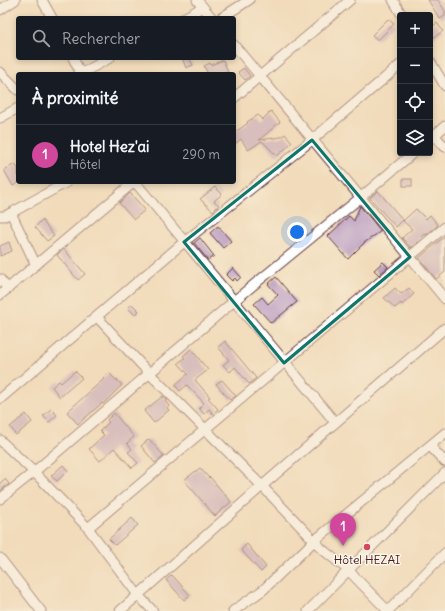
<!DOCTYPE html>
<html lang="fr">
<head>
<meta charset="utf-8">
<style>
	body { margin:0; font-family:Delius,sans-serif; background:#242831; color:#f1f3f6 }
	.controls { position:absolute; right:12px; top:12px; display:grid; overflow:hidden; border-radius:4px; box-shadow:0 2px 6px #0003 }
	.controls button { width:36px; height:36px; display:grid; place-items:center; padding:0; border:0; border-bottom:1px solid #363941; background:#171b24; color:#f1f3f6; font:20px sans-serif }
	.you { position:absolute; left:297px; top:232px; width:14px; height:14px; margin:-10px; border:3px solid #fff; border-radius:50%; background:#1a73e8; box-shadow:0 0 0 6px #1a73e833 }
	.badge { display:grid; place-items:center; width:26px; height:26px; border-radius:50%; background:#d1495b; color:#fff; font-size:13px; font-weight:700 }
	.pin { position:absolute; translate:-50% -33px; filter:drop-shadow(0 1px 2px #0008) }
	.pin::after { content:''; position:absolute; top:21px; width:14px; height:12px; background:inherit; clip-path:polygon(0 0,100% 0,50% 100%) }
	.list { margin:0; padding:0; list-style:none }
	h2 { display:flex; justify-content:space-between; align-items:center; height:52px; margin:0; padding:0 16px; font-size:17px }
	h2 small { font-size:13px; font-weight:400; color:#9ea1a6 }
	.list li { display:grid; grid-template-columns:26px 1fr auto; gap:12px; align-items:center; box-sizing:border-box; height:60px; padding:0 16px; border-top:1px solid #363941 }
	.list b { display:block; font-size:15px; white-space:nowrap }
	.list p { margin:0; font-size:13px; white-space:nowrap; color:#9ea1a6 }
	.list em { font-size:13px; font-style:normal; color:#9ea1a6 }
	.icon { flex:none; width:22px; height:22px; fill:none; stroke:currentColor; stroke-width:2; stroke-linecap:round; stroke-linejoin:round }
	.map { position:relative; flex:none; width:445px; height:611px; overflow:hidden }
	.search { position:absolute; background:#171b24; box-shadow:0 2px 6px #0003; left:16px; top:16px; width:220px; height:44px; display:flex; align-items:center; gap:10px; box-sizing:border-box; padding:0 14px; border-radius:4px; color:#9ea1a6; font-size:15px }
	.panel { position:absolute; background:#171b24; box-shadow:0 2px 6px #0003; left:16px; top:72px; width:220px; height:112px; border-radius:4px }
	.map>svg:first-child { display:block }
	.building { fill:#ba9cc0 }
	.lines { fill:none; stroke-linecap:round; stroke-linejoin:round }
	.minor-casing { stroke:#633b40; stroke-width:11 }
	.minor { stroke:#fff; stroke-width:9 }
	.marked { fill:none; stroke:#0f766e; stroke-width:3; stroke-linejoin:round }
	.poi-dot { fill:#d1495b; stroke:#fcf5e5; stroke-width:1.5 }
	.labels { text-anchor:middle; stroke-width:3; stroke-linejoin:round; paint-order:stroke }
	.poi-label { font-size:12px; fill:#4a1f2b; stroke:#fcf5e5 }
</style>
</head>
<body>
<div class="map">
<svg width="445" height="611" viewBox="0 0 445 611">
	<rect width="100%" height="100%" fill="#fcf5e5"/>
	<filter id="ink" filterUnits="userSpaceOnUse"><feTurbulence type="fractalNoise" baseFrequency=".025" numOctaves="2"/><feDisplacementMap in="SourceGraphic" scale="8" xChannelSelector="R" yChannelSelector="G"/><feConvolveMatrix kernelMatrix="1 2 1 2 8 2 1 2 1" color-interpolation-filters="sRGB"/></filter>
	<filter id="wash" filterUnits="userSpaceOnUse"><feTurbulence type="fractalNoise" baseFrequency=".012" numOctaves="4" result="noise"/><feDisplacementMap in="SourceGraphic" scale="16" xChannelSelector="R" yChannelSelector="G"/><feGaussianBlur stdDeviation="0.9" result="paint"/><feColorMatrix in="noise" values="0 0 0 0 0 0 0 0 0 0 0 0 0 0 0 0 0 1.4 0 .05"/><feComposite in="paint" operator="in"/></filter>
	<g filter="url(#wash)">
		<rect width="100%" height="100%" fill="#f1dbba"/>
		<g id="blocks">
			<g class="building">
				<path d="M428,0H438L445,11V16L440,19Z"/>
				<path d="M388,19L394,24L378,40L372,35Z"/>
				<path d="M437,23L443,31L430,40V28Z"/>
				<path d="M187,58H189L193,65L186,68L183,60Z"/>
				<path d="M223,60L228,72L222,74H208L204,66L210,63L211,65Z"/>
				<path d="M244,68L250,76L245,80L238,72Z"/>
				<path d="M271,111L280,122L259,140L281,137L285,134L292,142L286,148L277,156L262,141L248,150L241,139L234,145V133L248,123L247,122L258,115L262,120Z"/>
				<path d="M15,164L18,169V183L13,186L4,170Z"/>
				<rect x="403" y="179" width="9" height="7"/>
				<path d="M215,187L222,194L214,201L219,205L213,211L200,199Z"/>
				<path d="M378,191L403,220L396,227L370,198Z"/>
				<path d="M130,193L145,210L134,219L119,203Z"/>
				<path d="M360,206L381,231L364,243L348,259L328,236L349,216L354,221Z"/>
				<path d="M416,209L426,219L430,215L438,225L426,235L425,234L411,248L402,238L412,229L403,221Z"/>
				<path d="M42,220L54,236L47,241L35,227Z"/>
				<path d="M218,226L231,241L223,248L210,233Z"/>
				<path d="M445,236V272L436,279L419,258Z"/>
				<path d="M200,238L214,256L208,260L194,243Z"/>
				<path d="M9,242L12,251L0,256V246Z"/>
				<path d="M64,249L85,274L78,280L57,255Z"/>
				<path d="M383,262L388,267L379,275L374,270Z"/>
				<path d="M233,268L241,277L237,281L235,278L232,281L226,275Z"/>
				<path d="M276,277L297,302L271,323L254,304L262,297L268,304L278,295L268,284Z"/>
				<path d="M395,288L401,294L409,288L414,294L402,305L401,303L395,308L384,298Z"/>
				<path d="M132,304L139,311L135,315L128,308Z"/>
				<path d="M225,341L256,378L249,384L235,367L230,372L223,365L229,360L218,347Z"/>
				<path d="M191,349L208,370L195,380L210,397L208,398L218,409L213,414L209,409L204,414L199,408L204,403L187,385L180,391L175,385L188,374L178,363L185,358L183,356Z"/>
				<path d="M75,371L82,378L60,397L52,387L59,381L61,383Z"/>
				<path d="M109,373L116,380H117L122,385L103,404L102,403L78,424L67,412L104,379L103,378Z"/>
				<path d="M222,380L236,396L230,400L216,384Z"/>
				<path d="M163,396L167,400L165,401L169,406L167,408L169,410L154,423L144,411Z"/>
				<path d="M51,409L57,415L49,422L43,416Z"/>
				<path d="M114,413L134,437L127,443L132,449L128,452L138,463L132,468L114,448L100,461L89,449L104,435L100,431L109,422L107,420Z"/>
				<path d="M26,414L32,422L16,435L10,427Z"/>
				<path d="M149,439L164,456L155,463L141,446Z"/>
				<path d="M63,465L68,471L57,481L51,476Z"/>
				<path d="M200,468L209,478L210,477L231,502L215,516L184,480Z"/>
				<path d="M5,479L9,484L0,491V483Z"/>
				<path d="M132,518L138,525L115,545L109,539Z"/>
				<path d="M247,544L266,567L261,572L241,550Z"/>
				<path d="M172,575L190,595L184,600L166,580Z"/>
			</g>
		</g>
	</g>
	<g filter="url(#ink)">
		<use href="#blocks" fill-opacity="0" stroke="#633b40" stroke-width="1"/>
		<g class="lines">
			<defs>
				<g id="minor">
					<path d="M42,0L52,18"/>
					<path d="M197,0L212,18"/>
					<path d="M393,0L402,15"/>
					<path d="M0,10L15,0"/>
					<path d="M184,18L203,7"/>
					<path d="M221,18L249,0"/>
					<path d="M234,45L445,299"/>
					<path d="M73,58L81,74"/>
					<path d="M430,61L445,86"/>
					<path d="M0,72L18,90"/>
					<path d="M80,74L110,58"/>
					<path d="M234,98L350,0"/>
					<path d="M0,118L18,108"/>
					<path d="M434,135L445,147"/>
					<path d="M430,139L445,126"/>
					<path d="M135,182L335,422"/>
					<path d="M11,213L36,265"/>
					<path d="M0,216H5L11,213L67,182"/>
					<path d="M0,279L8,289"/>
					<path d="M0,295L134,182"/>
					<path d="M97,317L150,374L262,486L322,549L348,570L388,611"/>
					<path d="M0,399L184,242L312,140L400,65"/>
					<path d="M0,440L34,472L88,528L138,595L153,611"/>
					<path d="M430,446L445,462"/>
					<path d="M0,499L34,472L234,301L360,198L413,153"/>
					<path d="M88,528L445,227"/>
					<path d="M0,558L41,611"/>
					<path d="M120,611L262,486L445,328"/>
					<path d="M233,611L263,590L314,541L445,433"/>
					<path d="M308,611L445,473"/>
					<path d="M388,611L445,553"/>
				</g>
			</defs>
			<use href="#minor" class="minor-casing"/>
			<use href="#minor" class="minor"/>
		</g>
	</g>
	<path d="M0 0H445V611H0ZM312,140L410,257L284,363L184,242Z" fill="#f1dbba" fill-opacity=".55" fill-rule="evenodd"/>
	<path class="marked" d="M312,140L410,257L284,363L184,242Z"/>
	<circle class="poi-dot" cx="367" cy="547" r="4"/>
	<g class="labels">
		<g class="poi-label">
			<text x="367" y="564">Hôtel HEZAI</text>
		</g>
	</g>
</svg>
<div class="controls">
<button>+</button>
<button>−</button>
<button><svg class="icon" aria-label="locate" viewBox="0 0 24 24"><circle cx="12" cy="12" r="6"/><path d="M12 2v4M12 18v4M2 12h4M18 12h4"/></svg></button>
<button><svg class="icon" aria-label="layers" viewBox="0 0 24 24"><path d="M12 4l9 5-9 5-9-5zM3 14l9 5 9-5"/></svg></button>
</div>
<div class="you"></div>
<div class="pin badge" style="left:343px;top:546px;background:#d1479c">1</div>
<div class="search"><svg class="icon" aria-label="search" viewBox="0 0 24 24"><circle cx="10" cy="10" r="6"/><path d="M15 15l6 6"/></svg>Rechercher</div>
<section class="panel">
<h2>À proximité<small></small></h2>
<ul class="list">
<li><span class="badge" style="background:#d1479c">1</span><div><b>Hotel Hez'ai</b><p>Hôtel</p></div><em>290 m</em></li>
</ul>
</section>
</div>
</body>
</html>
